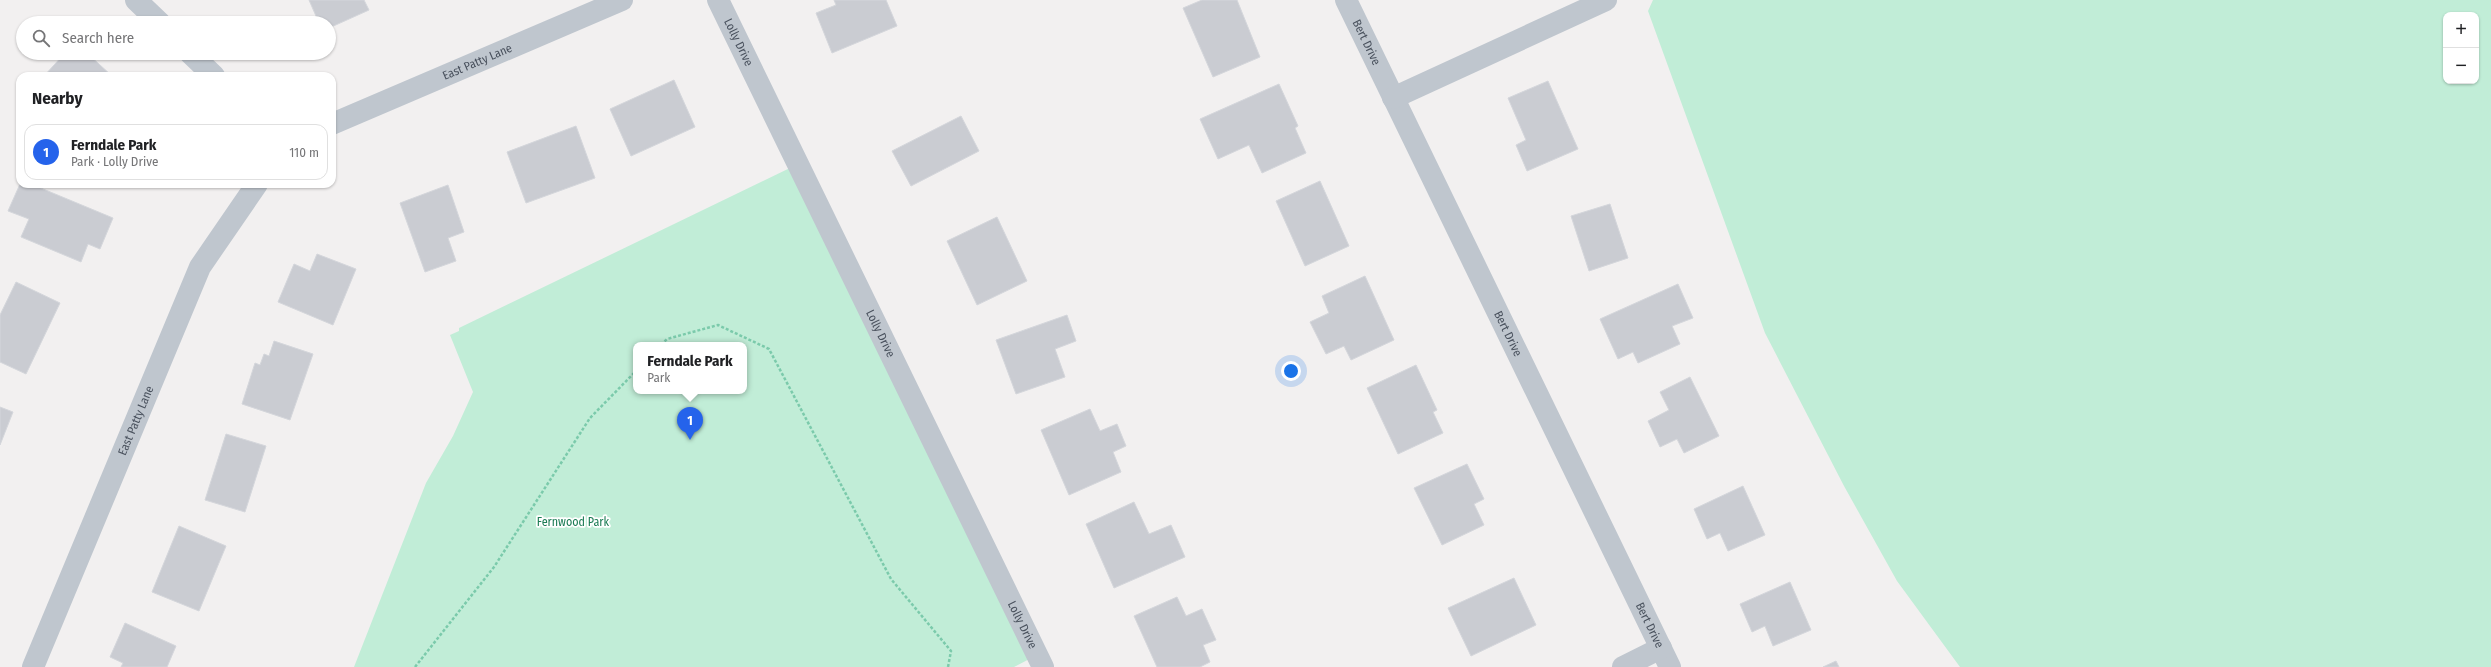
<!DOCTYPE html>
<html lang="en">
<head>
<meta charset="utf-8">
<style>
	body { margin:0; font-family:"Fira Sans Condensed",sans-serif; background:#f2f2f2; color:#202124 }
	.controls { position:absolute; right:12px; top:12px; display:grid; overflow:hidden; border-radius:8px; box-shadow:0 1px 3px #0004 }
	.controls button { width:36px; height:36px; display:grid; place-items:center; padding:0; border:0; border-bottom:1px solid #e0e0e0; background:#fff; color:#202124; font:20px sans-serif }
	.you { position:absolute; left:1291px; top:371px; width:14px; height:14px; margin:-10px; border:3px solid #fff; border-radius:50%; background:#1a73e8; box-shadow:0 0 0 6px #1a73e833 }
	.badge { display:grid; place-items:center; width:26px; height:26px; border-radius:50%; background:#2563eb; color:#fff; font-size:13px; font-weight:700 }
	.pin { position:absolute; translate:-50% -33px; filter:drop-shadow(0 1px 2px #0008) }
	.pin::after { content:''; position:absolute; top:21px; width:14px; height:12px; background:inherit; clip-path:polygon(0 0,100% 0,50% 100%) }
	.popup { position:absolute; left:633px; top:342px; width:114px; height:52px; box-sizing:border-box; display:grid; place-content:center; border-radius:8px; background:#fff; filter:drop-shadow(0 1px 3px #0005); font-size:13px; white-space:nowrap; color:#757577 }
	.popup b { font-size:15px; color:#202124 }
	.popup::after { content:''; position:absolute; left:50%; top:100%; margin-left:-8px; border:8px solid transparent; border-top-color:#fff }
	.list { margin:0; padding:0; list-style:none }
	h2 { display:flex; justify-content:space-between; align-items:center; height:52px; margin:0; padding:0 16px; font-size:17px }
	h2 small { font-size:13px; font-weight:400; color:#757577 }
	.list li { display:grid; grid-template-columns:26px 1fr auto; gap:12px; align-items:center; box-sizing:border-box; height:56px; margin:0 8px 8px; padding:0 8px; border:1px solid #e0e0e0; border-radius:12px }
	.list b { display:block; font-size:15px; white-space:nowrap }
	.list p { margin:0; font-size:13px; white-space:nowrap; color:#757577 }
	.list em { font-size:13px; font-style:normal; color:#757577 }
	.icon { flex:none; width:22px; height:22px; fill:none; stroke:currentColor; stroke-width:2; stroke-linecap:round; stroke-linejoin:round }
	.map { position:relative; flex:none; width:2491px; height:667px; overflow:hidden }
	.search { position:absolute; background:#fff; box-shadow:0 1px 3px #0004; left:16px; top:16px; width:320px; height:44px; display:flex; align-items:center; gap:10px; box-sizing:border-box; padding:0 14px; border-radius:22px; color:#757577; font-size:15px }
	.panel { position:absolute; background:#fff; box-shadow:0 1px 3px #0004; left:16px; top:72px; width:320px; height:116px; border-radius:12px }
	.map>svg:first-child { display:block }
	.green { fill:#c1edd7; fill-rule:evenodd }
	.building { fill:#caccd2; stroke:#d4d6db }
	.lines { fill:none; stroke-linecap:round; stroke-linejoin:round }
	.path { stroke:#7bcaab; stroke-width:2.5; stroke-dasharray:3 2; stroke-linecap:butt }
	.minor { stroke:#bfc6ce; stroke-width:22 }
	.labels { text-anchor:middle; stroke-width:3.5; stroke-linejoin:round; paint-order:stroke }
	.street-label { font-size:12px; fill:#49515d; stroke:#fff }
	.park-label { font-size:12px; fill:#1c7c55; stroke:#fff }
</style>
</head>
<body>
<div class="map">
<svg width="2491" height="667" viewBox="0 0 2491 667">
	<rect width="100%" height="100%" fill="#f2f0f0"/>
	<g class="green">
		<path d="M1653,0H2491V667H1960L1897,581L1844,486L1765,333L1648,11ZM2446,15H2476V81H2446Z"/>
		<path d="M792,167L1037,655L1014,667H354L426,483L453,436L473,392L450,335L459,331V328ZM636,345H744V391H636Z"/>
	</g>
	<g class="building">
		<path d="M309,0H364L369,10L329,28V23H319Z"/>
		<path d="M834,0H886L897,26L832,53L816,13L836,5Z"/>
		<path d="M1202,0H1237L1260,57L1213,77L1183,8Z"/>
		<path d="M65,53H87L112,76H44Z"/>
		<path d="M674,80L695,127L631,156L610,109Z"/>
		<path d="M1548,81L1578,149L1527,171L1516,145L1526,140L1508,98Z"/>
		<path d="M1279,84L1298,126L1295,128L1306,153L1262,173L1249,145L1218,159L1200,119Z"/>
		<path d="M961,116L979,151L911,186L892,151Z"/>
		<path d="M576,126L595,178L526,203L507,152Z"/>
		<path d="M1320,181L1349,246L1305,266L1276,201Z"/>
		<path d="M20,184H31L113,218L100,249L88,244L81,262L21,237L29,219L8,211Z"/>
		<path d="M448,185L464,232L448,238L456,261L425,272L400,203Z"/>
		<path d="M1610,204L1628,258L1589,271L1571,216Z"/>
		<path d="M997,217L1027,281L977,305L947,241Z"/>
		<path d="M317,254L356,269L333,325L278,302L294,264L310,271Z"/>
		<path d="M1365,276L1394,340L1351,360L1344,346L1326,354L1310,322L1329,313L1322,296Z"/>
		<path d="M16,282L60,303L26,374L0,362V315Z"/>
		<path d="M1678,284L1693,318L1672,326L1680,344L1638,363L1633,352L1618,359L1600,319Z"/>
		<path d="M1067,315L1076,341L1055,349L1065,377L1016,394L996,340Z"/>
		<path d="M274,341L313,354L290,420L242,404L255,363L260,365L264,354L269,356Z"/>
		<path d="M1416,365L1437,410L1433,412L1443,433L1398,454L1367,388Z"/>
		<path d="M1690,377L1719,436L1684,453L1677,439L1660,447L1648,421L1669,410L1660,392Z"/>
		<path d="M0,407L13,412L0,445Z"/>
		<path d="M1090,409L1100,431L1117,424L1126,446L1113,452L1121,472L1069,495L1041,430Z"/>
		<path d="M226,434L266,446L245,512L205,500Z"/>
		<path d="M1467,464L1484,499L1474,504L1484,525L1442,545L1414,488Z"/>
		<path d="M1743,486L1765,535L1728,551L1720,533L1707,539L1694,509Z"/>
		<path d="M1134,502L1149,534L1171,525L1185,557L1114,588L1086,524Z"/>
		<path d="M179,526L226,546L199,611L152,592Z"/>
		<path d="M1514,578L1536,625L1471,656L1448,608Z"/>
		<path d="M1790,582L1811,630L1773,646L1765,626L1752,632L1740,604Z"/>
		<path d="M1177,597L1186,616L1202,609L1216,640L1203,645L1210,662L1200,667H1157L1134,616Z"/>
		<path d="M125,623L176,646L167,667H121L123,663L110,657Z"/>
		<path d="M1836,661L1839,667H1823Z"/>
	</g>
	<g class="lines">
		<g class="path">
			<path d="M661,345L667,339L718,325L769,349L891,579L951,651L948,667"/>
			<path d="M415,667L494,567L590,418L636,371"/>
		</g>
		<g class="minor">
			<path d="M136,0L160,23"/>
			<path id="s1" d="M718,0L1043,667"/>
			<path id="s2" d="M1346,0L1670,667"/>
			<path d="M190,53L214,76"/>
			<path d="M1393,98L1606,0"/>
			<path id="s3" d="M332,124L622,0"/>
			<path id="s4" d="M33,667L200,267L257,184"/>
			<path d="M1623,667L1661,648"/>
		</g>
	</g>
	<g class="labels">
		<g class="street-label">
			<text dy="4" stroke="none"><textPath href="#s1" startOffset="47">Lolly Drive</textPath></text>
			<text dy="4" stroke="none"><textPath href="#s2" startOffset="47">Bert Drive</textPath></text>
			<text dy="4" stroke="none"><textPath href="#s3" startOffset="158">East Patty Lane</textPath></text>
			<text dy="4" stroke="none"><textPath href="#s2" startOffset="371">Bert Drive</textPath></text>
			<text dy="4" stroke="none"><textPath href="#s1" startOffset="371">Lolly Drive</textPath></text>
			<text dy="4" stroke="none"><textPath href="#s4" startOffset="267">East Patty Lane</textPath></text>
			<text dy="4" stroke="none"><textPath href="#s1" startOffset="695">Lolly Drive</textPath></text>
			<text dy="4" stroke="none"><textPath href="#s2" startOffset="695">Bert Drive</textPath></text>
		</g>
		<g class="park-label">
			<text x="573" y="526">Fernwood Park</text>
		</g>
	</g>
</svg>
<div class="controls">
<button>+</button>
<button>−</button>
</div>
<div class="you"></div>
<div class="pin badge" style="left:690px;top:440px">1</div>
<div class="popup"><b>Ferndale Park</b>Park</div>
<div class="search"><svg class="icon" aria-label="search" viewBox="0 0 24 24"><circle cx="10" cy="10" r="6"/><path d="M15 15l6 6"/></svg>Search here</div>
<section class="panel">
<h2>Nearby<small></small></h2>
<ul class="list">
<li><span class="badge">1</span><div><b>Ferndale Park</b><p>Park · Lolly Drive</p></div><em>110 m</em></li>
</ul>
</section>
</div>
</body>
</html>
